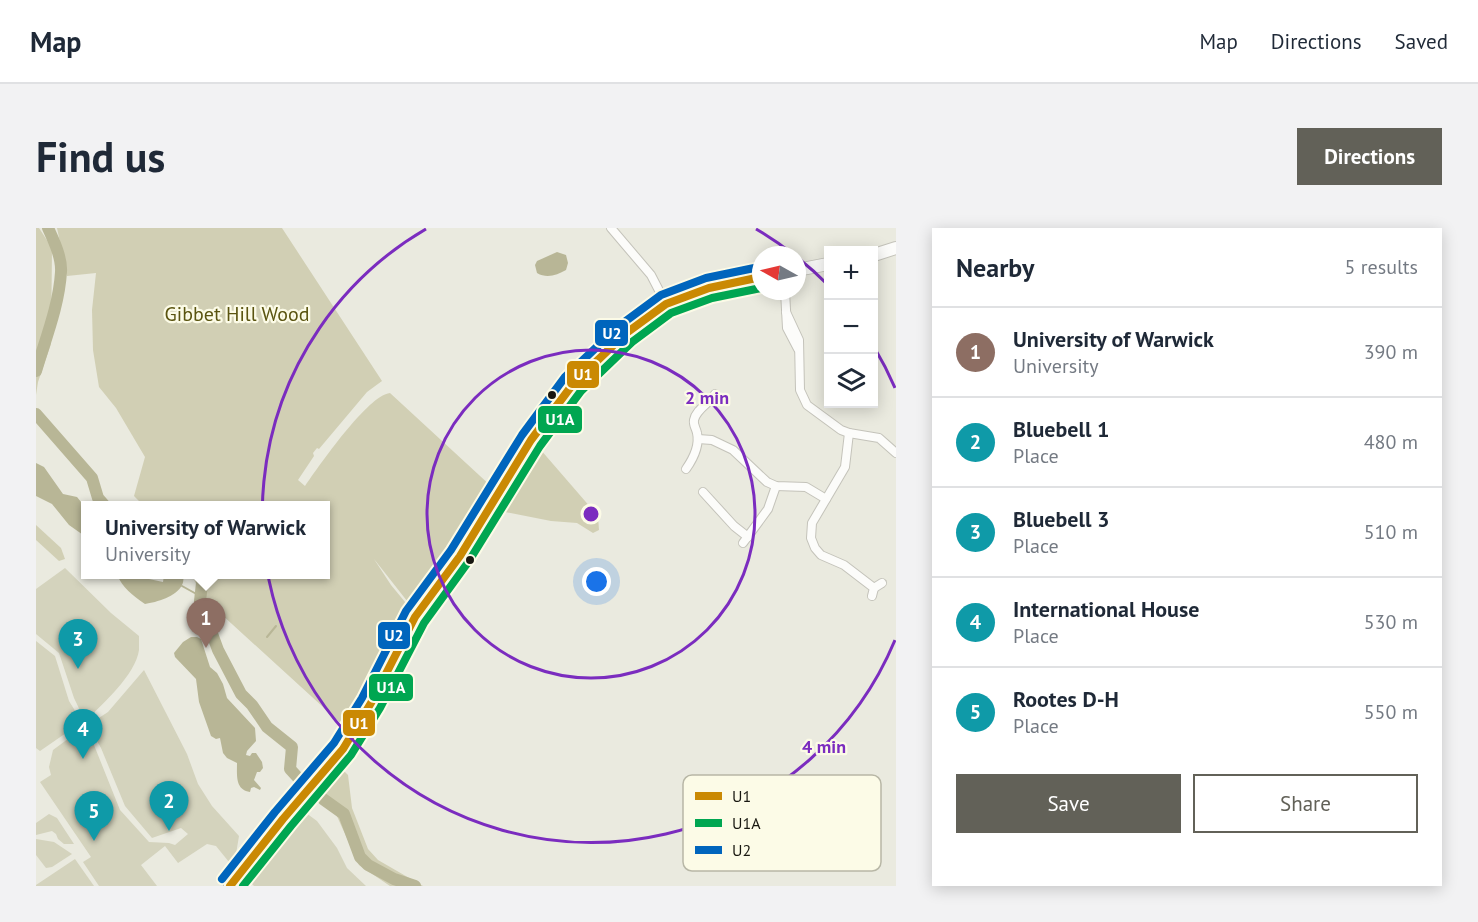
<!DOCTYPE html>
<html lang="en">
<head>
<meta charset="utf-8">
<style>
	body { margin:0; font-family:"PT Sans",sans-serif; background:#f2f2f3; color:#1f2937 }
	.controls { position:absolute; right:18px; top:18px; display:grid; overflow:hidden; border-radius:0px; box-shadow:0 3px 15px #0003 }
	.controls button { width:54px; height:54px; display:grid; place-items:center; padding:0; border:0; border-bottom:2px solid #e0e1e3; background:#fff; color:#1f2937; font:30px sans-serif }
	.compass { position:absolute; left:716px; top:18px; width:54px; height:54px; border-radius:50%; background:#fff; box-shadow:0 3px 15px #0003; rotate:278deg }
	.you { position:absolute; left:561px; top:354px; width:21px; height:21px; margin:-15px; border:4px solid #fff; border-radius:50%; background:#1a73e8; box-shadow:0 0 0 9px #1a73e833 }
	.badge { display:grid; place-items:center; width:39px; height:39px; border-radius:50%; background:#626158; color:#fff; font-size:20px; font-weight:700 }
	.pin { position:absolute; translate:-50% -50px; filter:drop-shadow(0 2px 3px #0008) }
	.pin::after { content:''; position:absolute; top:32px; width:21px; height:18px; background:inherit; clip-path:polygon(0 0,100% 0,50% 100%) }
	.popup { position:absolute; left:45px; top:273px; width:249px; height:78px; box-sizing:border-box; display:grid; place-content:center; border-radius:0px; background:#fff; filter:drop-shadow(0 2px 4px #0005); font-size:20px; white-space:nowrap; color:#747a83 }
	.popup b { font-size:22px; color:#1f2937 }
	.popup::after { content:''; position:absolute; left:50%; top:100%; margin-left:-12px; border:12px solid transparent; border-top-color:#fff }
	.list { margin:0; padding:0; list-style:none }
	h2 { display:flex; justify-content:space-between; align-items:center; height:78px; margin:0; padding:0 24px; font-size:26px }
	h2 small { font-size:20px; font-weight:400; color:#747a83 }
	.list li { display:grid; grid-template-columns:39px 1fr auto; gap:18px; align-items:center; box-sizing:border-box; height:90px; padding:0 24px; border-top:2px solid #e0e1e3 }
	.list b { display:block; font-size:22px; white-space:nowrap }
	.list p { margin:0; font-size:20px; white-space:nowrap; color:#747a83 }
	.list em { font-size:20px; font-style:normal; color:#747a83 }
	.actions { display:flex; gap:12px; padding:18px 24px }
	.actions a { flex:1; padding:14px 0; border:2px solid #626158; border-radius:0px; text-align:center; font-size:21px; color:#626158 }
	.actions .main { background:#626158; color:#fff }
	.icon { flex:none; width:33px; height:33px; fill:none; stroke:currentColor; stroke-width:2; stroke-linecap:round; stroke-linejoin:round }
	.map { position:relative; flex:none; width:860px; height:658px; overflow:hidden; border-radius:0px }
	header { display:flex; align-items:center; gap:36px; box-sizing:border-box; height:84px; padding:0 30px; background:#fff; border-bottom:2px solid #e0e1e3 }
	header strong { font-size:28px }
	nav { display:flex; gap:33px; margin-inline-start:auto; font-size:21px }
	.intro { display:flex; align-items:center; justify-content:space-between; box-sizing:border-box; height:144px; padding:0 36px }
	h1 { margin:0; font-size:42px }
	.button { padding:15px 27px; border-radius:0px; background:#626158; color:#fff; font-size:21px; font-weight:700 }
	main { display:flex; gap:36px; padding:0 36px }
	aside { flex:1; background:#fff; border-radius:0px; box-shadow:0 3px 15px #0003 }
	.map>svg:first-child { display:block }
	.green { fill:#d4d3bd }
	.forest { fill:#d1cfb4 }
	.water { fill:#b8b696 }
	.lines { fill:none; stroke-linecap:round; stroke-linejoin:round }
	.stream { stroke:#b8b696; stroke-width:2 }
	.river { stroke:#b8b696; stroke-width:12 }
	.street-casing { stroke:#c4c3ba; stroke-width:10 }
	.secondary-casing { stroke:#c4c3ba; stroke-width:14 }
	.street { stroke:#fcfcfa; stroke-width:8 }
	.secondary { stroke:#fcfcfa; stroke-width:12 }
	.bus-1-casing { stroke:#fcfbe7; stroke-width:12 }
	.bus-2-casing { stroke:#fcfbe7; stroke-width:12 }
	.bus-3-casing { stroke:#fcfbe7; stroke-width:12 }
	.bus-1 { stroke:#ca8903; stroke-width:8 }
	.bus-2 { stroke:#00a651; stroke-width:8 }
	.bus-3 { stroke:#0065bd; stroke-width:8 }
	.ring { fill:none; stroke:#7b2cbf; stroke-width:3 }
	.bus-dot { fill:#181710; stroke:#fcfbe7; stroke-width:2 }
	.labels { text-anchor:middle; stroke-width:4.5; stroke-linejoin:round; paint-order:stroke }
	.park-label { font-size:20px; fill:#5a5410; stroke:#fcfbe7 }
	.key { fill:#fcfbe7; stroke:#b8b7a6; stroke-width:1.5 }
	.key-label { font-size:16px; fill:#181710 }
	.centre { fill:#7b2cbf; stroke:#fcfbe7; stroke-width:3 }
	.ring-label { font-size:18px; text-anchor:middle; font-weight:bold; fill:#7b2cbf; stroke:#fcfbe7; stroke-width:4.5; stroke-linejoin:round; paint-order:stroke }
	.line-badge { stroke:#fcfbe7; stroke-width:2 }
	.badge-label { font-size:16px; text-anchor:middle; font-weight:bold; fill:#fff }
</style>
</head>
<body>
<header>
<strong>Map</strong>
<nav><a>Map</a><a>Directions</a><a>Saved</a></nav>
</header>
<div class="intro"><h1>Find us</h1><a class="button">Directions</a></div>
<main>
<div class="map">
<svg width="860" height="658" viewBox="0 0 860 658">
	<rect width="100%" height="100%" fill="#eaeadf"/>
	<g class="green">
		<path d="M29,340L75,385L103,408C103,412 103,417 103,422C100,446 66,477 49,493L38,470L23,425L0,406V361Z"/>
		<path d="M0,413L19,428L33,473L46,494L4,523L0,520Z"/>
		<path d="M108,442L151,526L162,556L176,578L203,608L200,626L193,634L180,618L171,616L142,635L129,618L105,637L121,658H63L47,634L55,629L4,554L15,547L13,539L17,522L48,499L58,517L84,582L113,614L133,615L139,617L152,606L145,600L116,610L89,578L65,520L52,497L72,484Z"/>
		<path d="M266,582L281,593L301,620L311,640L330,658H218L210,650Z"/>
		<path d="M13,586L21,590L38,616H28L22,611L20,606L16,603L0,607V595Z"/>
		<path d="M0,611L18,614L36,626L16,639L10,640L0,627Z"/>
		<path d="M39,631L58,658H0V657Z"/>
	</g>
	<g class="forest">
		<path d="M0,0H3L16,20L15,116L2,154L0,167Z"/>
		<path d="M21,0H246L346,153L331,164L283,221L281,220L277,225L278,228L262,252L269,258C283,238 332,167 354,165L456,259L428,304L375,378L338,331L355,357L374,380L310,500L173,375L159,354L157,347L290,346V278L107,277L98,268L109,229L80,180L63,159L57,122L56,82L60,45L31,48Z"/>
		<path d="M504,221L562,288L563,302L557,305L541,295L515,293L464,283Z"/>
		<path d="M0,297L25,320L29,331L23,333L0,312Z"/>
		<path d="M302,537L312,547L316,580L332,621L342,632L387,658H354L323,637L300,586L280,570Z"/>
	</g>
	<g class="water">
		<path d="M521,24L530,27L532,35L530,42C521,47 511,51 501,45L499,37L501,33Z"/>
		<path d="M0,235L8,239L27,266L41,269L50,280V309L33,297L16,276L0,268Z"/>
		<path d="M81,347H106L113,351L127,354L128,347H148C147,350 148,354 146,357C140,369 121,374 109,376C96,367 87,360 81,347Z"/>
		<path d="M155,409H161L165,411L174,439L181,445L187,456L191,470L219,500L220,513L211,523L210,527L214,528L216,525H220L226,534L227,540L224,544H221L218,552L225,560L224,562L218,559L215,560L214,564C199,562 201,547 201,535L191,530L187,525L184,510L180,511L175,508L163,474L160,451L139,429L138,425L147,414Z"/>
	</g>
	<g class="lines">
		<g class="stream">
			<path d="M146,358L164,368"/>
			<path d="M231,409L240,398"/>
		</g>
		<g class="river">
			<path d="M0,143C9,112 23,78 25,44C26,30 18,13 12,0"/>
			<path d="M0,186L56,250L62,270L69,278"/>
			<path d="M167,346L164,373L182,422L205,466L216,477L231,499L256,519L254,541L265,553"/>
			<path d="M287,571L308,586L324,629L332,637L358,651L379,658"/>
		</g>
		<defs>
			<g id="street">
				<path d="M575,0L615,47L630,76"/>
				<path d="M749,63L751,100L762,121"/>
				<path d="M750,84L763,112L764,162L771,177L805,202L813,205L843,210L860,225"/>
				<path d="M813,205L809,239L776,295L775,310L779,320L785,327L808,337L838,360L836,368"/>
				<path d="M662,211L676,212L697,222L731,254L740,258L770,259L790,271"/>
				<path d="M650,241C657,231 664,218 661,205C660,200 657,197 658,192C660,181 674,175 679,166"/>
				<path d="M667,264L698,298L712,309"/>
				<path d="M707,315L732,281L740,258"/>
				<path d="M838,360L846,355"/>
			</g>
			<g id="secondary">
				<path d="M838,27L860,20"/>
				<path d="M761,42L792,36"/>
				<path d="M194,658L247,591L307,521L335,475L379,389L424,328L495,212L537,156L589,106L611,89L630,76L673,60L725,49"/>
			</g>
		</defs>
		<use href="#street" class="street-casing"/>
		<use href="#secondary" class="secondary-casing"/>
		<use href="#street" class="street"/>
		<use href="#secondary" class="secondary"/>
		<defs>
			<path id="bus-1" d="M194,658L247,591L307,521L335,475L379,389L424,328L495,212L537,156L589,106L630,76L673,60L725,49"/>
			<path id="bus-2" d="M207,658L255,598L315,527L344,480L388,395L433,333L504,218L545,163L596,114L635,85L676,70L725,60"/>
			<path id="bus-3" d="M186,651L239,584L298,515L326,470L370,383L415,322L486,207L529,149L583,98L625,67L670,50L723,39"/>
		</defs>
		<use href="#bus-1" class="bus-1-casing"/>
		<use href="#bus-2" class="bus-2-casing"/>
		<use href="#bus-3" class="bus-3-casing"/>
		<use href="#bus-1" class="bus-1"/>
		<use href="#bus-2" class="bus-2"/>
		<use href="#bus-3" class="bus-3"/>
	</g>
	<g class="ring">
		<circle cx="555" cy="286" r="164"/>
		<path d="M859 412A329 329 0 1 1 390 1M720 1A329 329 0 0 1 758 27M762 30A329 329 0 0 1 792 57M838 119A329 329 0 0 1 859 160"/>
	</g>
	<g class="bus-dot">
		<circle cx="516" cy="167" r="5"/>
		<circle cx="434" cy="332" r="5"/>
	</g>
	<g class="labels">
		<g class="park-label">
			<text x="201" y="93">Gibbet Hill Wood</text>
		</g>
	</g>
	<rect x="647" y="547" width="198" height="96" rx="9" class="key"/>
	<rect x="659" y="564" width="27" height="8" fill="#ca8903"/>
	<rect x="659" y="591" width="27" height="8" fill="#00a651"/>
	<rect x="659" y="618" width="27" height="8" fill="#0065bd"/>
	<g class="key-label">
		<text x="696" y="574">U1</text>
		<text x="696" y="601">U1A</text>
		<text x="696" y="628">U2</text>
	</g>
	<circle cx="555" cy="286" r="9" class="centre"/>
	<g class="ring-label">
		<text x="671" y="176">2 min</text>
		<text x="788" y="525">4 min</text>
	</g>
	<g class="line-badge">
		<rect x="558" y="91" width="35" height="28" rx="6" fill="#0065bd"/>
		<rect x="530" y="132" width="34" height="29" rx="6" fill="#ca8903"/>
		<rect x="501" y="177" width="46" height="29" rx="6" fill="#00a651"/>
		<rect x="341" y="393" width="34" height="29" rx="6" fill="#0065bd"/>
		<rect x="332" y="445" width="46" height="29" rx="6" fill="#00a651"/>
		<rect x="306" y="481" width="34" height="28" rx="6" fill="#ca8903"/>
	</g>
	<g class="badge-label">
		<text x="576" y="111">U2</text>
		<text x="547" y="152">U1</text>
		<text x="524" y="197">U1A</text>
		<text x="358" y="413">U2</text>
		<text x="355" y="465">U1A</text>
		<text x="323" y="501">U1</text>
	</g>
</svg>
<div class="controls">
<button>+</button>
<button>−</button>
<button><svg class="icon" aria-label="layers" viewBox="0 0 24 24"><path d="M12 4l9 5-9 5-9-5zM3 14l9 5 9-5"/></svg></button>
</div>
<svg class="compass" viewBox="-18 -18 36 36"><path d="M0-13l5 13h-10z" fill="#e53935"/><path d="M0 13l5-13h-10z" fill="#747a83"/></svg>
<div class="you"></div>
<div class="pin badge" style="left:170px;top:420px;background:#8d6e63">1</div>
<div class="popup"><b>University of Warwick</b>University</div>
<div class="pin badge" style="left:133px;top:603px;background:#0f9aa8">2</div>
<div class="pin badge" style="left:42px;top:441px;background:#0f9aa8">3</div>
<div class="pin badge" style="left:47px;top:531px;background:#0f9aa8">4</div>
<div class="pin badge" style="left:58px;top:613px;background:#0f9aa8">5</div>
</div>
<aside>
<h2>Nearby<small>5 results</small></h2>
<ul class="list">
<li><span class="badge" style="background:#8d6e63">1</span><div><b>University of Warwick</b><p>University</p></div><em>390 m</em></li>
<li><span class="badge" style="background:#0f9aa8">2</span><div><b>Bluebell 1</b><p>Place</p></div><em>480 m</em></li>
<li><span class="badge" style="background:#0f9aa8">3</span><div><b>Bluebell 3</b><p>Place</p></div><em>510 m</em></li>
<li><span class="badge" style="background:#0f9aa8">4</span><div><b>International House</b><p>Place</p></div><em>530 m</em></li>
<li><span class="badge" style="background:#0f9aa8">5</span><div><b>Rootes D-H</b><p>Place</p></div><em>550 m</em></li>
</ul>
<div class="actions"><a class="main">Save</a><a>Share</a></div>
</aside>
</main>
</body>
</html>
